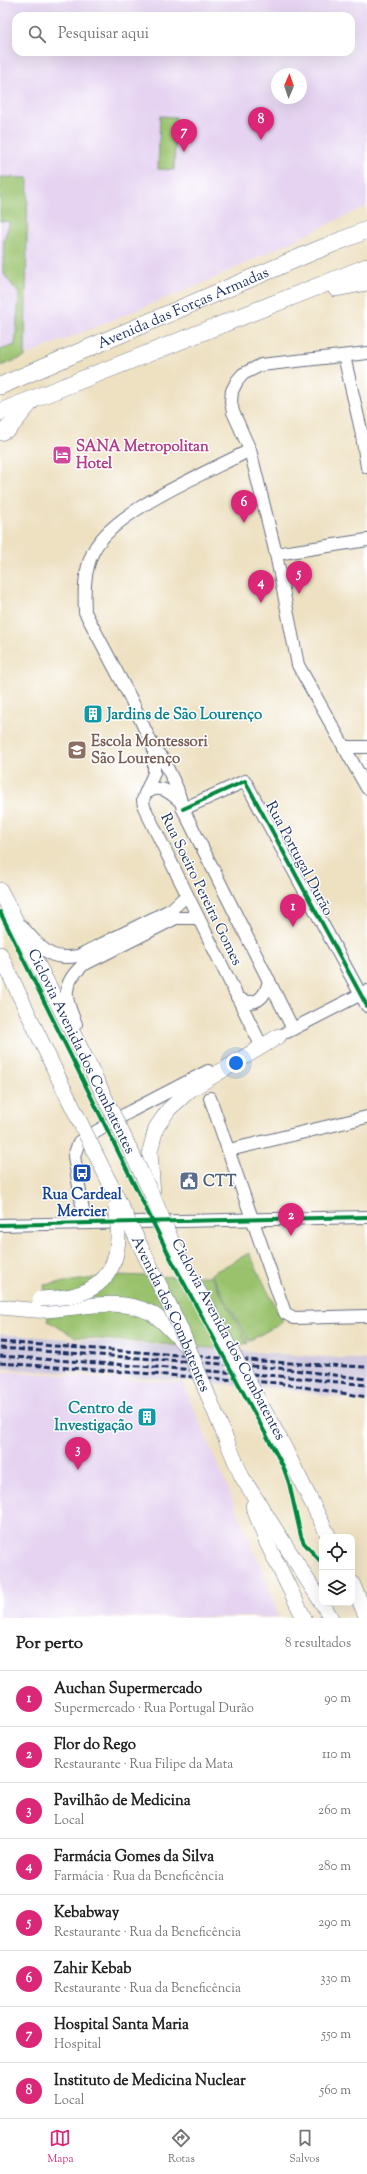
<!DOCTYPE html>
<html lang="pt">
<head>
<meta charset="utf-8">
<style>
	body { margin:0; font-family:"Sorts Mill Goudy",serif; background:#f6f6f6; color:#222 }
	.controls { position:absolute; right:12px; bottom:12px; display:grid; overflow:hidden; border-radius:8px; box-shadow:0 4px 16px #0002 }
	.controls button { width:36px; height:36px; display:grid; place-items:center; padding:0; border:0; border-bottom:1px solid #e0e0e0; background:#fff; color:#222; font:20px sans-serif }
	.compass { position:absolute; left:271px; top:68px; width:36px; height:36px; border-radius:50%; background:#fff; box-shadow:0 4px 16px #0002; rotate:2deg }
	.you { position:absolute; left:236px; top:1063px; width:14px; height:14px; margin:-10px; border:3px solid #fff; border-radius:50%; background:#1a73e8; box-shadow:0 0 0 6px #1a73e833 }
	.badge { display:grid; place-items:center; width:26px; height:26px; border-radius:50%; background:#db2777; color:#fff; font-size:13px; font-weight:700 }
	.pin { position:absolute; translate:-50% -33px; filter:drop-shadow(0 1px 2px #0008) }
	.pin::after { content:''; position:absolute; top:21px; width:14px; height:12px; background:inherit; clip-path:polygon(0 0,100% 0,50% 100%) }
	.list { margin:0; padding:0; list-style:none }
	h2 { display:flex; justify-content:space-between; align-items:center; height:52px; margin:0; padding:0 16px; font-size:17px }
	h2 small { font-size:13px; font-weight:400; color:#767676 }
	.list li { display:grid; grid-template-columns:26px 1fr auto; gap:12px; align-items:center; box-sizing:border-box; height:56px; padding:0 16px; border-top:1px solid #e0e0e0 }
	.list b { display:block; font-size:15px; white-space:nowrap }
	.list p { margin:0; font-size:13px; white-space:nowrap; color:#767676 }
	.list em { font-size:13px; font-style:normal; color:#767676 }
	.icon { flex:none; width:22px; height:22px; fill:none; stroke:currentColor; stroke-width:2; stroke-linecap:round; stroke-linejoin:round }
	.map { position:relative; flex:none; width:367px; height:1618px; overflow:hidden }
	.search { position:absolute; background:#fff; box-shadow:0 4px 16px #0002; left:12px; right:12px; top:12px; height:44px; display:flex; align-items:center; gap:10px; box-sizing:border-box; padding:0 14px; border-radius:12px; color:#767676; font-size:15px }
	.sheet { height:500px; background:#fff }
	nav { display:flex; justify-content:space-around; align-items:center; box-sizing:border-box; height:56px; border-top:1px solid #e0e0e0; background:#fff; font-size:11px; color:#767676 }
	nav a { display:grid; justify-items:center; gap:2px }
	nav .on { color:#db2777 }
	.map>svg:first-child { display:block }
	.built { fill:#e5d3f1; fill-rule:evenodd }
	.industrial { fill:#c7c0d9 }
	.green { fill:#9ac26d; stroke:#5a7866 }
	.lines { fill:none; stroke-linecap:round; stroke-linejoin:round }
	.minor-casing { stroke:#656d81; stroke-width:14 }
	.major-casing { stroke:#656d81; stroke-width:16 }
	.highway-casing { stroke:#656d81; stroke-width:18 }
	.minor { stroke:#fff; stroke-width:12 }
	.major { stroke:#fff; stroke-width:15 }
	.highway { stroke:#fff; stroke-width:17 }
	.rail { stroke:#1b2f5e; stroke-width:3; stroke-dasharray:6 3; stroke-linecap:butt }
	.major-bridge-casing { stroke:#656d81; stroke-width:16; stroke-linecap:butt }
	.major-bridge { stroke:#fff; stroke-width:15 }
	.cycleway-casing { stroke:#fff; stroke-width:6 }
	.cycleway { stroke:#00873e; stroke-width:4 }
	.labels { text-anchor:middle; stroke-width:3; stroke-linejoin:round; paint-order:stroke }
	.street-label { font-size:15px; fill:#1b2f5e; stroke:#fff }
	.hotel-label { font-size:15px; font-weight:bold; fill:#b23c85; stroke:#fff; text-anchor:start }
	.culture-label { font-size:15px; font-weight:bold; fill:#0d838f; stroke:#fff; text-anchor:start }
	.education-label { font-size:15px; font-weight:bold; fill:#785e54; stroke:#fff; text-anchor:start }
	.service-label { font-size:15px; font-weight:bold; fill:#4e5e75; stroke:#fff; text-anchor:start }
	.transit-label { font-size:15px; font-weight:bold; fill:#164399; stroke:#fff }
</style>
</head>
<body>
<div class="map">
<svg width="367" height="1618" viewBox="0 0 367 1618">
	<rect width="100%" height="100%" fill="#fff"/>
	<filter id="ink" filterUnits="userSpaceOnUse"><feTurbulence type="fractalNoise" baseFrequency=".025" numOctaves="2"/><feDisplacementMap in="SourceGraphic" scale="8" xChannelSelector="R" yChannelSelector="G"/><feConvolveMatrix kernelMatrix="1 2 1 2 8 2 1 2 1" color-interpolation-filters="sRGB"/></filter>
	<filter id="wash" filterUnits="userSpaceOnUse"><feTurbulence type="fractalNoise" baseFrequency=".012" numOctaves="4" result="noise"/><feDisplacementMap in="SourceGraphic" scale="16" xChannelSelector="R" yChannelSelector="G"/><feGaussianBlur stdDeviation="0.9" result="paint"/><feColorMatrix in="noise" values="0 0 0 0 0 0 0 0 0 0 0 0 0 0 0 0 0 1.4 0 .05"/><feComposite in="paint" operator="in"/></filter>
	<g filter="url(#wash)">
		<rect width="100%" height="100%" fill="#eee1c2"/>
		<g class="built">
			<path d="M0,0H367V206L210,280L0,366ZM16,16H351V52H16ZM277,74H301V98H277Z"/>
			<path d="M0,1371L183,1383L265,1576L279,1617L0,1618Z"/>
		</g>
		<path class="industrial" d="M0,1334L367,1360V1402L283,1389L226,1384L0,1368Z"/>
		<g class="green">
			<path d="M160,116L176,117L174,170L158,169Z"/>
			<path d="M0,177L28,178L25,357L0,366V350L15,345L19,294L5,276L3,268L4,239L10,222L0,221Z"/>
			<path d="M249,1253L283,1322L249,1341L211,1274Z"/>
			<path d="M115,1275L178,1277L211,1276L248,1343L223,1349L75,1337L48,1321L44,1285Z"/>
		</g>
	</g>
	<g filter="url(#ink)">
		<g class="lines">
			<defs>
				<g id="minor">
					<path d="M367,353L261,365L243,374L237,381L232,391L231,402L233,412L250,450L276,554L298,665L367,788"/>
					<path d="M344,356L361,430L367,467"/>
					<path d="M250,450C209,472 113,510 93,552C84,571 84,592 85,612L130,697L154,749L163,759L177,788L183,809L293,1029"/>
					<path d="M276,554L367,540"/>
					<path d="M344,747H367"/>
					<path d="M145,794L154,773V749"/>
					<path d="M180,801C168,791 159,783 145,794L143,800L144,807L261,1045"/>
					<path d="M183,809L245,781L367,1006"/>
					<path d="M23,928C42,948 48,961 78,956L172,909L187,895"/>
					<path d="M237,997C254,1009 266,998 269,980"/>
					<path d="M76,1024C65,999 60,985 83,965L176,918H198"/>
					<path d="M287,1032L367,991"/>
					<path d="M210,1098L285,1313L294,1318L367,1316"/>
					<path d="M229,1150L367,1117"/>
					<path d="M85,1223L74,1156L79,1142L131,1111L208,1071"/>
					<path d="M0,1225L367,1217"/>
				</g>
				<g id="major">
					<path d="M0,890L90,1067"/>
					<path d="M0,954L60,1081"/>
					<path d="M153,1196L150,1151L156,1128L169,1109L190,1090L279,1036"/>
					<path d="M0,1307C14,1308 29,1311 43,1310C77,1309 119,1296 151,1313C165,1321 177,1337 189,1349"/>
					<path d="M226,1439L242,1477L322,1603"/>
					<path d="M281,1441L329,1537"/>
					<path d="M253,1506L267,1543L304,1618"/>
					<path d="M352,1583L367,1618"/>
					<path d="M322,1603L331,1618"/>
				</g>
				<g id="highway">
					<path d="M336,288L367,282"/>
					<path id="s1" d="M0,386L310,253L367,230"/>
					<path d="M0,412L367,267"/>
					<path d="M0,432L9,428L32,400"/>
				</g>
			</defs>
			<use href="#minor" class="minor-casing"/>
			<use href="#major" class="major-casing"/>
			<use href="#highway" class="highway-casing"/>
			<use href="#minor" class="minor"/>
			<use href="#major" class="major"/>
			<use href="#highway" class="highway"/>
			<g class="rail">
				<path d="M0,1342L303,1364L367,1367"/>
				<path d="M0,1348L278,1368L367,1379"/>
				<path d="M0,1356L279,1376L367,1385"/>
				<path d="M0,1363L278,1383L367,1397"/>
			</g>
			<defs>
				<g id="major-bridge">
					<path d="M90,1067L154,1199L175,1249L281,1441"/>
					<path id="s2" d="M60,1081L179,1325L226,1439"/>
					<path d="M40,1299C50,1298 61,1298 71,1296C118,1286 122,1246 116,1207"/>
				</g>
			</defs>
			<use href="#major-bridge" class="major-bridge-casing"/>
			<use href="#major-bridge" class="major-bridge"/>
			<defs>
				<g id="cycleway">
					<path d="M183,809L245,781L367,1006"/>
					<path d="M0,912L171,1259L283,1466L289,1483L301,1536L304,1543L322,1563"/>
					<path d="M0,1225L367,1217"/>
				</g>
			</defs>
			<use href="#cycleway" class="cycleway-casing"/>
			<use href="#cycleway" class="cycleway"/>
		</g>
	</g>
	<defs>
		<symbol id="hotel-square" viewBox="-11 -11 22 22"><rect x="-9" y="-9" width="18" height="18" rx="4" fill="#d1479c" stroke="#fff"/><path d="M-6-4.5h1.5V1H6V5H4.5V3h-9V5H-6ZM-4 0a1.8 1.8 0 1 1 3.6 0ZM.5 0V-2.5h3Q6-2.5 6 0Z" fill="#fff"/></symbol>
		<symbol id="building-square" viewBox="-11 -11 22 22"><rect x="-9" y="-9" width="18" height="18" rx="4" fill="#0f9aa8" stroke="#fff"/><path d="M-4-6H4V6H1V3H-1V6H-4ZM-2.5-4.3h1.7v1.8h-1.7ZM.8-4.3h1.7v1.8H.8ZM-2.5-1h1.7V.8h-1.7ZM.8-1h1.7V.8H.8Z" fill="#fff"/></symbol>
		<symbol id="school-square" viewBox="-11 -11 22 22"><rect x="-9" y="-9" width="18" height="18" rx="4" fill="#8d6e63" stroke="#fff"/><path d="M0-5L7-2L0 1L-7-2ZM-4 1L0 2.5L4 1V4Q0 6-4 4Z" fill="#fff"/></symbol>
		<symbol id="bus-square" viewBox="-11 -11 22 22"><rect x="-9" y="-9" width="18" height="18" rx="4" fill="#1a4fb4" stroke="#fff"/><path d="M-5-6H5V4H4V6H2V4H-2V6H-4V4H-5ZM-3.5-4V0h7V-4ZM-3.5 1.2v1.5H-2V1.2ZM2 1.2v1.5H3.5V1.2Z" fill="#fff"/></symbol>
		<symbol id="civic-square" viewBox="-11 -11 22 22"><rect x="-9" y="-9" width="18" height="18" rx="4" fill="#5c6f8a" stroke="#fff"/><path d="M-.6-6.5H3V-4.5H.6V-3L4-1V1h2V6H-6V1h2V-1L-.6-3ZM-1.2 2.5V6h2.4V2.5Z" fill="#fff"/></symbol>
	</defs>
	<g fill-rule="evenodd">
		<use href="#hotel-square" x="51" y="444" width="22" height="22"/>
		<use href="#building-square" x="82" y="703" width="22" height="22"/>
		<use href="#school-square" x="66" y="739" width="22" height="22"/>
		<use href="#bus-square" x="71" y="1162" width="22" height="22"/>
		<use href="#civic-square" x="178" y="1170" width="22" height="22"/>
		<use href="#building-square" x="136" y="1406" width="22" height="22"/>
	</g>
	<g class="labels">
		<g class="street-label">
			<text dy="5" stroke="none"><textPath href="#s1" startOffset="199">Avenida das Forças Armadas</textPath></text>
			<text transform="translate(300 858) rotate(62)" y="5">Rua Portugal Durão</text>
			<text transform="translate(202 889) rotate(64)" y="5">Rua Soeiro Pereira Gomes</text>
			<text transform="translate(82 1051) rotate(64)" y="5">Ciclovia Avenida dos Combatentes</text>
			<text dy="5" stroke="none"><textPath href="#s2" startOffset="258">Avenida dos Combatentes</textPath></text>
			<text transform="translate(229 1339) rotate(62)" y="5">Ciclovia Avenida dos Combatentes</text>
		</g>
		<g class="hotel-label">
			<text x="76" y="451">SANA Metropolitan<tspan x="76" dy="17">Hotel</tspan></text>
		</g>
		<g class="culture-label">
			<text x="107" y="719">Jardins de São Lourenço</text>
			<text x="133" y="1413" text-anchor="end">Centro de<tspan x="133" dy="17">Investigação</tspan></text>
		</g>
		<g class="education-label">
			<text x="91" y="746">Escola Montessori<tspan x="91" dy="17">São Lourenço</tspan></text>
		</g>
		<g class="service-label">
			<text x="203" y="1186">CTT</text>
		</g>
		<g class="transit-label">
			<text x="82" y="1199">Rua Cardeal<tspan x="82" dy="17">Mercier</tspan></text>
		</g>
	</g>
</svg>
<div class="controls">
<button><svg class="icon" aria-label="locate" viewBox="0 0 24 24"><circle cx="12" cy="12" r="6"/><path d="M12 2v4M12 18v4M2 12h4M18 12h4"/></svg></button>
<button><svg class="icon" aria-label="layers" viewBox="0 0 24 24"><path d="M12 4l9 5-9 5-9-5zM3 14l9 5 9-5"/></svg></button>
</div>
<svg class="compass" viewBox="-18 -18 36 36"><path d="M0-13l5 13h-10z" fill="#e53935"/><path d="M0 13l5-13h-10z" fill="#767676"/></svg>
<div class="you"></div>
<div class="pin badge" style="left:293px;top:927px">1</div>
<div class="pin badge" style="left:291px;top:1236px">2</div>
<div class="pin badge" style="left:78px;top:1470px">3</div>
<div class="pin badge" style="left:261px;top:603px">4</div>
<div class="pin badge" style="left:299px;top:594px">5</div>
<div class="pin badge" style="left:244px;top:523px">6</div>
<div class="pin badge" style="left:184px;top:152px">7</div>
<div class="pin badge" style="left:261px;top:140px">8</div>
<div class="search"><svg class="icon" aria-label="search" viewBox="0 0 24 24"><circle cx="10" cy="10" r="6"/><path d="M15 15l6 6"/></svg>Pesquisar aqui</div>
</div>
<section class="sheet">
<h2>Por perto<small>8 resultados</small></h2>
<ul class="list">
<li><span class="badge">1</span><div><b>Auchan Supermercado</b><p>Supermercado · Rua Portugal Durão</p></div><em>90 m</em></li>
<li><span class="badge">2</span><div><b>Flor do Rego</b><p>Restaurante · Rua Filipe da Mata</p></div><em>110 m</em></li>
<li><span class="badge">3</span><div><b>Pavilhão de Medicina</b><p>Local</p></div><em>260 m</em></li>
<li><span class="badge">4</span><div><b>Farmácia Gomes da Silva</b><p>Farmácia · Rua da Beneficência</p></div><em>280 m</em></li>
<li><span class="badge">5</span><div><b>Kebabway</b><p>Restaurante · Rua da Beneficência</p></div><em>290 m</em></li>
<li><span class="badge">6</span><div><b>Zahir Kebab</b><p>Restaurante · Rua da Beneficência</p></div><em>330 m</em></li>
<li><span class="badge">7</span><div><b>Hospital Santa Maria</b><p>Hospital</p></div><em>550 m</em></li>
<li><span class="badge">8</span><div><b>Instituto de Medicina Nuclear</b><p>Local</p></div><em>560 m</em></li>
</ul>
</section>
<nav>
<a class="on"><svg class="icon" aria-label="map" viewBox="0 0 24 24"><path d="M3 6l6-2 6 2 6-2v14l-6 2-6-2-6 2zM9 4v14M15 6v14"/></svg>Mapa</a>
<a><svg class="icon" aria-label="directions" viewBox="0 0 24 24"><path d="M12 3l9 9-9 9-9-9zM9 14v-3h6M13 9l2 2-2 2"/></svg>Rotas</a>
<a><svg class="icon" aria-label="saved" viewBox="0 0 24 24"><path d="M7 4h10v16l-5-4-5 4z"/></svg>Salvos</a>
</nav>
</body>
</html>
